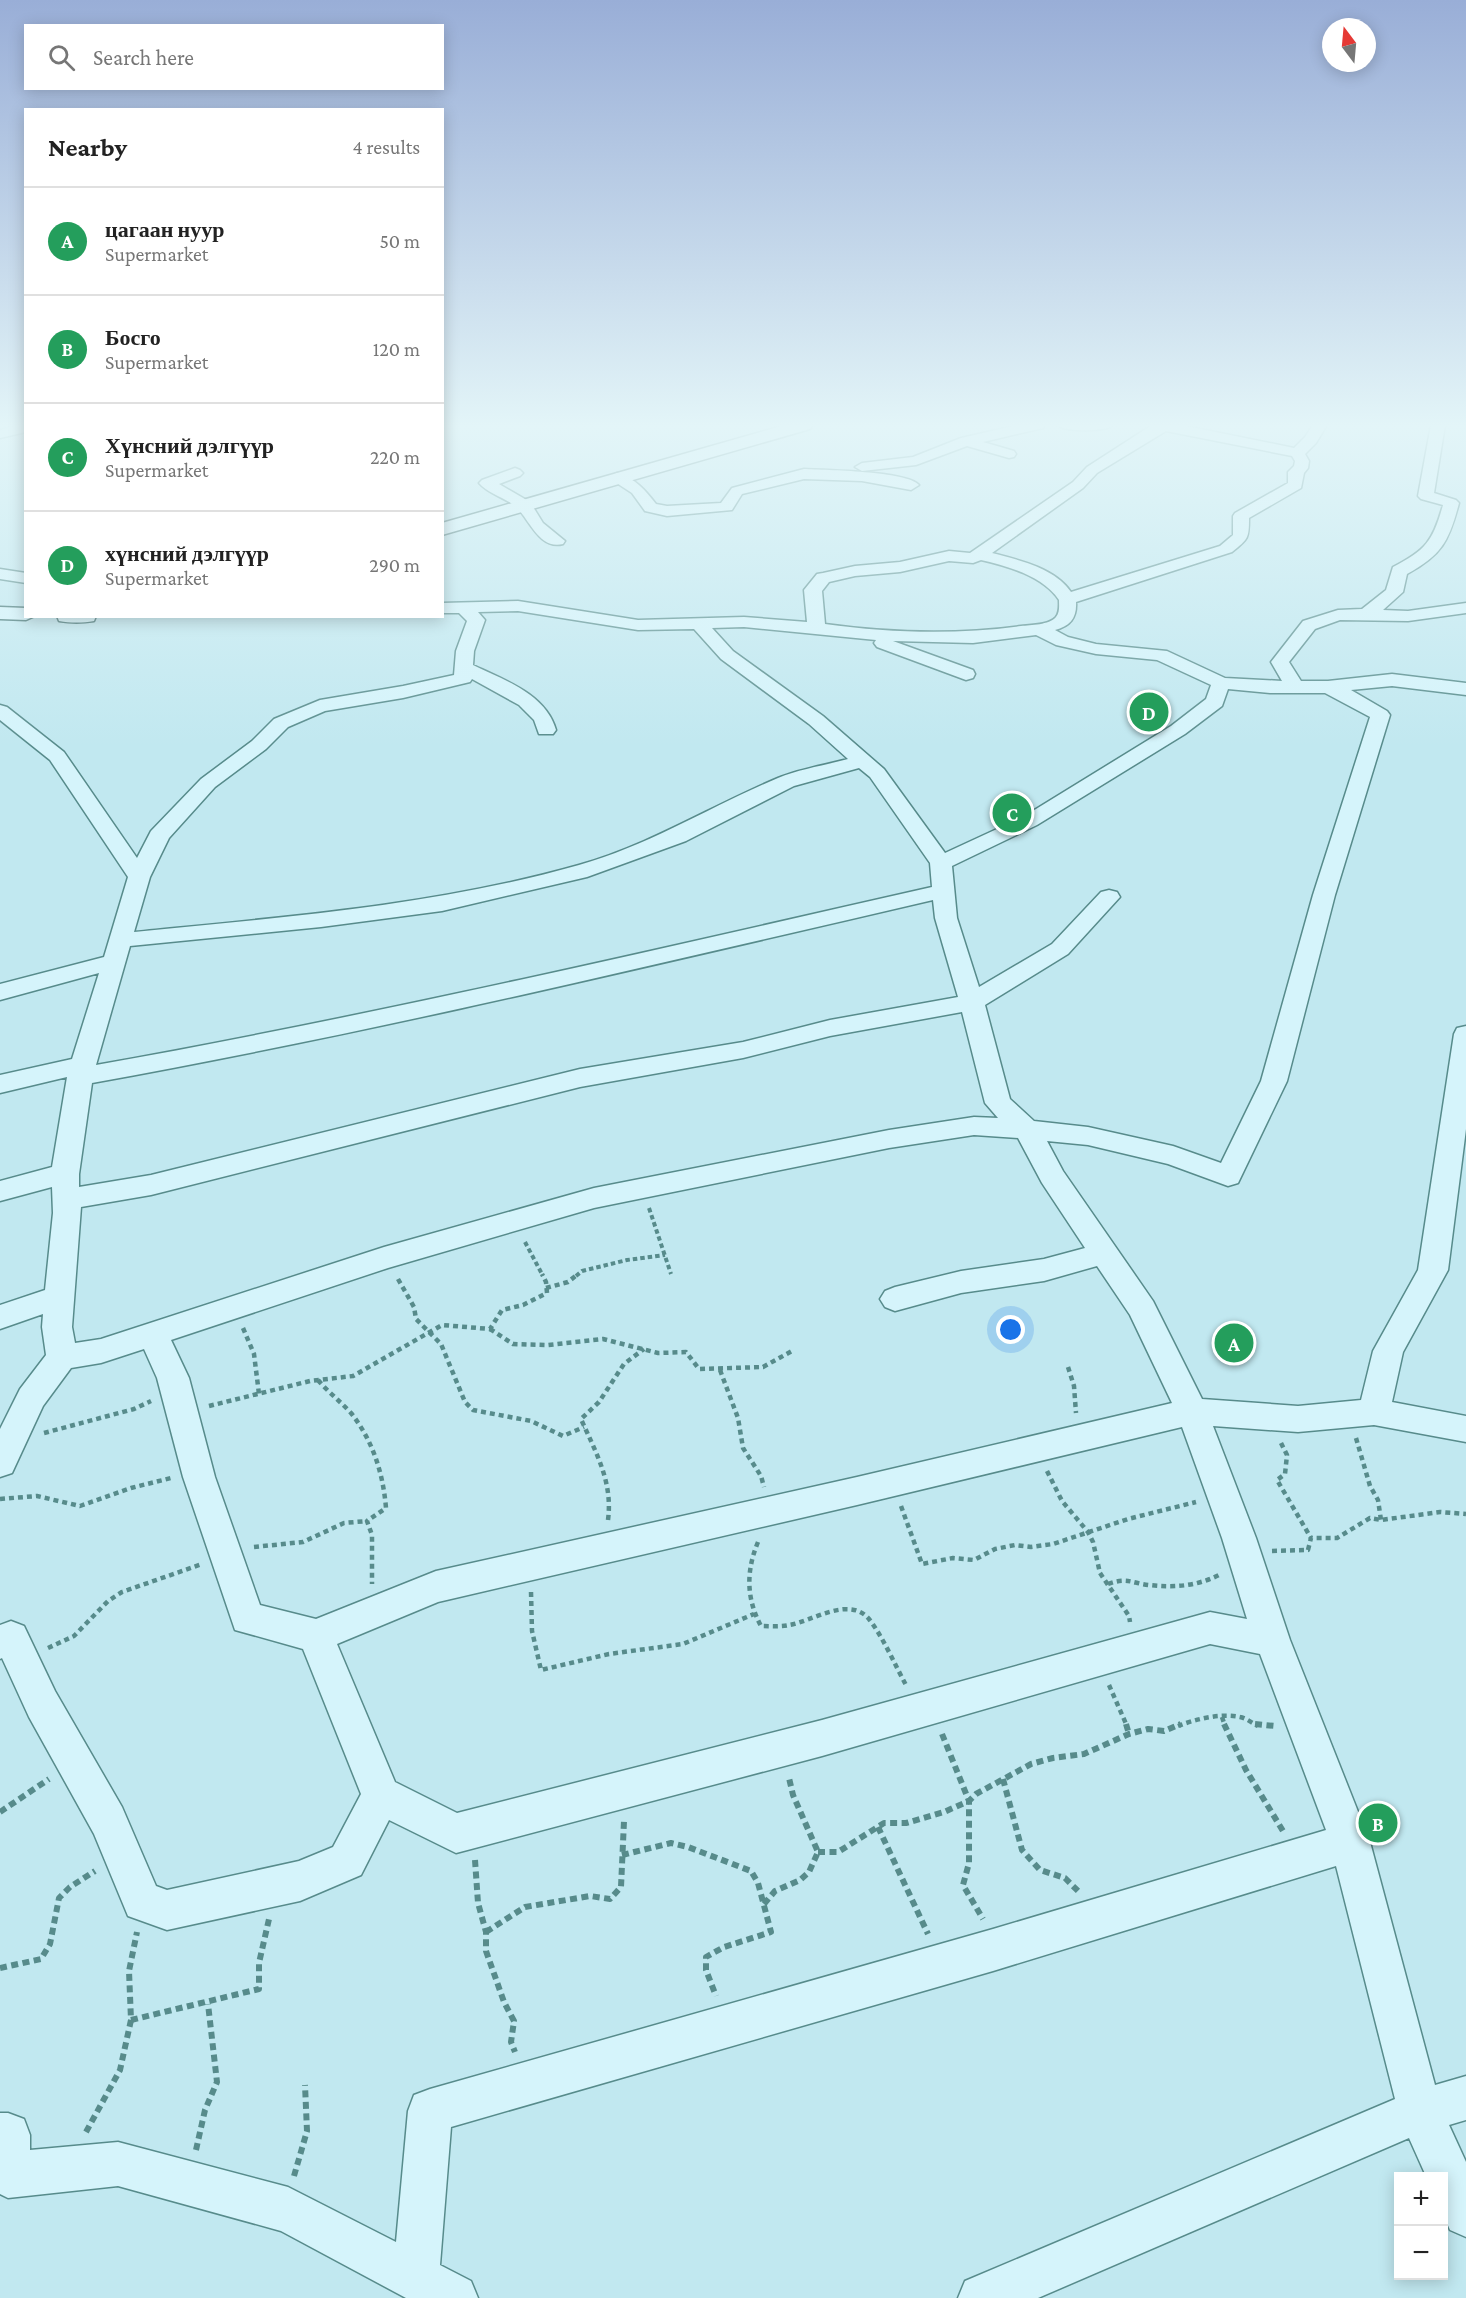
<!DOCTYPE html>
<html lang="en">
<head>
<meta charset="utf-8">
<style>
	body { margin:0; font-family:"Crimson Pro",serif; background:#f2f2f2; color:#222 }
	.controls { position:absolute; right:18px; bottom:18px; display:grid; overflow:hidden; border-radius:0px; box-shadow:0 3px 15px #0003 }
	.controls button { width:54px; height:54px; display:grid; place-items:center; padding:0; border:0; border-bottom:2px solid #e0e0e0; background:#fff; color:#222; font:30px sans-serif }
	.compass { position:absolute; left:1322px; top:18px; width:54px; height:54px; border-radius:50%; background:#fff; box-shadow:0 3px 15px #0003; rotate:344deg }
	.you { position:absolute; left:1011px; top:1330px; width:21px; height:21px; margin:-15px; border:4px solid #fff; border-radius:50%; background:#1a73e8; box-shadow:0 0 0 9px #1a73e833 }
	.badge { display:grid; place-items:center; width:39px; height:39px; border-radius:50%; background:#249e5c; color:#fff; font-size:20px; font-weight:700 }
	.pin { position:absolute; translate:-50% -50%; border:3px solid #fff; box-shadow:0 2px 6px #0006 }
	.list { margin:0; padding:0; list-style:none }
	h2 { display:flex; justify-content:space-between; align-items:center; height:78px; margin:0; padding:0 24px; font-size:26px }
	h2 small { font-size:20px; font-weight:400; color:#767676 }
	.list li { display:grid; grid-template-columns:39px 1fr auto; gap:18px; align-items:center; box-sizing:border-box; height:108px; padding:0 24px; border-top:2px solid #e0e0e0 }
	.list b { display:block; font-size:22px; white-space:nowrap }
	.list p { margin:0; font-size:20px; white-space:nowrap; color:#767676 }
	.list em { font-size:20px; font-style:normal; color:#767676 }
	.icon { flex:none; width:33px; height:33px; fill:none; stroke:currentColor; stroke-width:2; stroke-linecap:round; stroke-linejoin:round }
	.map { position:relative; flex:none; width:1466px; height:2298px; overflow:hidden }
	.search { position:absolute; background:#fff; box-shadow:0 3px 15px #0003; left:24px; top:24px; width:420px; height:66px; display:flex; align-items:center; gap:15px; box-sizing:border-box; padding:0 21px; border-radius:0px; color:#767676; font-size:22px }
	.panel { position:absolute; background:#fff; box-shadow:0 3px 15px #0003; left:24px; top:108px; width:420px; height:510px; border-radius:0px }
	.map>svg:first-child { display:block }
	.lines { fill:none; stroke-linecap:round; stroke-linejoin:round }
	.minor-casing { stroke:#578b8b; stroke-width:3 }
	.secondary-casing { stroke:#3b6d6c; stroke-width:3 }
	.path-far2 { stroke:#578b8b; stroke-width:4; stroke-dasharray:4.5 3; stroke-linecap:butt }
	.path-far1 { stroke:#578b8b; stroke-width:4.5; stroke-dasharray:5 4; stroke-linecap:butt }
	.path { stroke:#578b8b; stroke-width:6; stroke-dasharray:7 4.5; stroke-linecap:butt }
	.minor { fill:#d5f4fb; fill-rule:evenodd }
	.secondary { fill:#d5f4fb; fill-rule:evenodd }
</style>
</head>
<body>
<div class="map">
<svg width="1466" height="2298" viewBox="0 0 1466 2298">
	<rect width="100%" height="100%" fill="#c1e8f0"/>
	<g class="lines">
		<defs>
			<g id="minor">
				<path d="M17,425H26V432L0,438V430Z"/>
				<path d="M1018,425H1045L1043,428L983,442L1014,451L1016,454L1014,457L1009,458L967,446L916,465L862,471L855,467L862,463L913,457L961,438Z"/>
				<path d="M1057,425H1113C1106,432 1064,432 1057,425Z"/>
				<path d="M1152,425H1181L1294,448L1305,437L1313,425H1327L1316,443L1305,454L1309,461L1308,468L1304,473L1301,488L1249,518C1249,539 1248,539 1232,552L1076,602C1077,618 1070,626 1055,630L1068,637L1096,644L1167,651L1225,678L1282,681L1271,662L1303,621L1338,610L1362,609L1386,590L1393,567C1426,550 1433,541 1443,505L1421,499L1418,496L1431,425H1445L1434,493L1456,500L1459,503C1449,541 1442,555 1407,574L1403,592L1383,610L1408,611L1466,603V613L1408,621L1340,620L1315,629L1289,662L1301,681H1328L1392,674L1466,683V695L1392,686L1351,690L1387,711L1390,715L1335,895L1287,1081L1238,1183L1228,1186L1168,1164L1088,1145L1047,1141L1063,1171L1153,1301L1202,1399L1298,1406L1361,1400L1373,1351L1418,1270L1454,1034L1457,1028L1466,1026V1129L1448,1270L1403,1352L1392,1402L1466,1416V1442L1374,1425L1298,1432L1213,1426L1256,1538L1290,1640L1370,1842L1435,2085L1466,2076V2120L1449,2125L1466,2162V2237L1450,2230L1444,2216V2176H1426L1409,2138L1038,2298H958L965,2281L1395,2099L1336,1866L993,1971L451,2127L440,2265L471,2281L478,2298H406L281,2231L118,2186L8,2198L0,2194V2113H8L24,2119L30,2135V2150L118,2142L288,2187L396,2242L408,2111L414,2095L430,2089L993,1929L1326,1830L1260,1654L1210,1644L822,1756L456,1853L389,1820L361,1875L300,1901L167,1930L128,1916L94,1834L29,1717L2,1658L0,1659V1625L11,1621L24,1626L55,1691L122,1807L156,1886L167,1890L299,1861L333,1847L361,1794L303,1649L235,1630L183,1477L157,1378L144,1349L101,1363L71,1368L43,1406L12,1473L0,1477V1429L20,1389L46,1355L42,1327L43,1314L0,1329V1305L45,1290L53,1213L52,1187L0,1201V1181L52,1167L67,1077L0,1093V1075L72,1059L99,973L0,1000V984L104,957L128,877L50,760L0,720V705L7,707L64,752L137,858L151,831L201,779L252,741L274,719L320,700L403,686L454,675L456,651L467,621L459,613H442V603L518,601L638,620L744,617L807,622L804,590L817,574L823,573L855,566L900,562L949,551L970,553L1073,482L1087,467ZM1166,431L1292,456L1295,461L1294,466L1288,472V483L1235,513L1233,516V535L1220,546L1071,592C1055,568 1019,560 992,553L1083,488L1097,473ZM981,560C1007,566 1043,576 1059,600C1059,606 1060,612 1056,617C1049,625 1031,625 1021,626C956,635 890,633 825,624L822,591L829,582L855,576L900,572L949,561L973,563ZM518,611L638,630L694,629L721,659L809,724L848,759C826,765 800,769 778,778C711,806 650,845 579,865C434,906 284,917 134,932L150,877L169,838L215,787L266,749L288,727L325,711L403,698L470,682L472,679L519,705L534,720L539,734H553L556,730C546,694 504,680 473,665L474,651L485,620L478,612ZM744,627L876,640L874,643L877,647L966,680L973,678L975,674L973,670L893,641L973,643L1036,635L1056,645L1096,654L1157,660L1211,685L1206,699L1171,726L1023,817L945,853L884,769L823,716L733,651L712,628ZM1228,689L1270,693H1325L1370,717L1313,895L1261,1081L1221,1163L1173,1146L1088,1127L1034,1121L1010,1099L985,1005L1068,954L1120,897L1117,892L1109,890L1101,892L1052,944L979,987L957,918L952,866L1037,825L1185,734L1222,706ZM859,768L870,777L930,863L932,887C654,950 377,1015 96,1065L130,946L321,927L442,911L587,877L686,841L794,786ZM933,900L935,918L958,997L830,1020L743,1042L580,1069L151,1175L79,1187V1174L92,1083C375,1032 653,965 933,900ZM962,1012L985,1103L998,1118L974,1117L889,1130L594,1188L384,1247L101,1339L75,1343L72,1327L81,1207L151,1195L580,1087L743,1058L830,1036ZM974,1135L1018,1138L1042,1183L1085,1248L1044,1259L961,1271L895,1287L885,1291L880,1299L885,1307L895,1311L961,1293L1044,1281L1097,1266L1130,1315L1172,1403L857,1477L436,1571L316,1619L260,1605L215,1477L189,1378L171,1340L388,1268L594,1208L889,1148ZM1182,1427L1222,1538L1247,1619L1210,1612L822,1720L457,1813L395,1782L337,1644L438,1602L857,1505Z"/>
				<path d="M515,468L520,470L523,473L520,476L499,484L530,502L543,523L565,541L563,544C540,550 530,521 518,509C508,498 489,495 479,483L482,480Z"/>
				<path d="M804,469C825,470 907,471 919,485L911,490L862,481L804,479L742,494L732,510L667,516L645,511L632,493L609,478L617,473C635,478 646,491 656,504L667,506L721,503L732,488Z"/>
				<path d="M0,569L26,573V583L0,579Z"/>
			</g>
			<g id="secondary">
				<path d="M785,425H813L810,429L442,535V523Z"/>
				<path d="M0,607L26,608V616H35L26,620L0,619Z"/>
				<path d="M57,616H96L94,621C82,623 71,623 59,621Z"/>
			</g>
		</defs>
		<use href="#minor" class="minor-casing"/>
		<use href="#secondary" class="secondary-casing"/>
		<g class="path-far2">
			<path d="M649,1208L671,1274"/>
			<path d="M525,1242L543,1276"/>
			<path d="M576,1276L582,1271L627,1260L665,1255"/>
		</g>
		<g class="path-far1">
			<path d="M398,1279L414,1307L416,1319L441,1344L465,1402L473,1410L531,1421L563,1436L584,1427"/>
			<path d="M546,1288L568,1282L578,1274"/>
			<path d="M243,1328L254,1354L259,1394"/>
			<path d="M490,1329L513,1344L548,1345L603,1339L658,1353L686,1352L699,1369L763,1367L792,1351"/>
			<path d="M1068,1367L1074,1386L1076,1413"/>
			<path d="M720,1370L738,1418L743,1448L761,1476L764,1487"/>
			<path d="M318,1380C328,1392 340,1401 351,1413C373,1441 383,1473 386,1508L367,1521L372,1535V1584"/>
			<path d="M209,1406L310,1381L353,1376L442,1325L490,1329L502,1310L523,1305L547,1293L546,1282L542,1274"/>
			<path d="M44,1433L134,1409L151,1401"/>
			<path d="M1356,1438L1370,1486L1378,1500L1381,1520"/>
			<path d="M1281,1443L1287,1455L1285,1474L1277,1480L1311,1538"/>
			<path d="M1047,1471L1062,1501L1088,1532L1093,1542L1100,1573L1129,1616L1130,1622"/>
			<path d="M0,1499L37,1496L80,1506L131,1488L171,1478"/>
			<path d="M901,1506L922,1564L953,1558L974,1560L995,1549L1015,1545L1031,1547L1053,1544L1128,1519L1196,1502"/>
			<path d="M608,1520C613,1482 596,1453 581,1419L599,1402L624,1364L644,1349"/>
			<path d="M758,1542C746,1571 746,1598 761,1626C770,1626 780,1627 789,1625C811,1622 849,1595 869,1619C883,1637 895,1665 906,1685"/>
			<path d="M254,1547L303,1542L344,1523L367,1521"/>
			<path d="M1272,1551L1308,1550L1311,1538H1337L1370,1518L1381,1520L1440,1512L1466,1514"/>
			<path d="M1108,1584C1127,1577 1131,1583 1149,1585C1174,1588 1197,1586 1219,1575"/>
			<path d="M531,1592L532,1631L541,1670L609,1654L683,1644L754,1614"/>
			<path d="M48,1648L74,1636L108,1601L122,1592L202,1564"/>
			<path d="M1109,1685L1127,1726"/>
			<path d="M1222,1717L1225,1726"/>
			<path d="M1178,1726C1196,1719 1220,1713 1240,1717C1246,1718 1252,1723 1258,1726"/>
		</g>
		<g class="path">
			<path d="M1126,1724L1129,1734"/>
			<path d="M1224,1724L1246,1770L1283,1831"/>
			<path d="M1255,1724L1275,1726"/>
			<path d="M942,1734L969,1801V1863L963,1885L983,1919"/>
			<path d="M1003,1779L1022,1850L1040,1870L1065,1878L1078,1891"/>
			<path d="M0,1812L49,1779"/>
			<path d="M878,1827L928,1934"/>
			<path d="M818,1852H838L884,1823H906L944,1812L969,1801L976,1794L1031,1764L1053,1758L1084,1754L1129,1734L1148,1729L1164,1731L1181,1724"/>
			<path d="M622,1855L671,1843L688,1847L751,1871L758,1883L771,1932L724,1947L706,1957V1970L716,1996"/>
			<path d="M475,1860L478,1903L486,1932V1951L504,2002L514,2021L511,2042L515,2052"/>
			<path d="M764,1904L775,1891L800,1880L809,1872L818,1852L793,1795L789,1778"/>
			<path d="M486,1932L525,1907L590,1896L610,1899L621,1887L624,1821"/>
			<path d="M0,1968L41,1959L50,1944L59,1898L70,1887L95,1871"/>
			<path d="M131,2020L259,1989V1963L269,1919"/>
			<path d="M86,2132L120,2070L131,2020L129,1971L137,1932"/>
			<path d="M196,2150L205,2110L217,2082L208,2004"/>
			<path d="M294,2176L307,2131L305,2085"/>
		</g>
		<use href="#minor" class="minor"/>
		<use href="#secondary" class="secondary"/>
	</g>
	<linearGradient id="sky" x2="0" y2="1"><stop stop-color="#99aed7"/><stop offset="0.57" stop-color="#e3f5f8"/><stop offset="1" stop-color="#e3f5f8" stop-opacity="0"/></linearGradient>
	<rect width="1466" height="747" fill="url(#sky)"/>
</svg>
<div class="controls">
<button>+</button>
<button>−</button>
</div>
<svg class="compass" viewBox="-18 -18 36 36"><path d="M0-13l5 13h-10z" fill="#e53935"/><path d="M0 13l5-13h-10z" fill="#767676"/></svg>
<div class="you"></div>
<div class="pin badge" style="left:1234px;top:1343px">A</div>
<div class="pin badge" style="left:1378px;top:1823px">B</div>
<div class="pin badge" style="left:1012px;top:813px">C</div>
<div class="pin badge" style="left:1149px;top:712px">D</div>
<div class="search"><svg class="icon" aria-label="search" viewBox="0 0 24 24"><circle cx="10" cy="10" r="6"/><path d="M15 15l6 6"/></svg>Search here</div>
<section class="panel">
<h2>Nearby<small>4 results</small></h2>
<ul class="list">
<li><span class="badge">A</span><div><b>цагаан нуур</b><p>Supermarket</p></div><em>50 m</em></li>
<li><span class="badge">B</span><div><b>Босго</b><p>Supermarket</p></div><em>120 m</em></li>
<li><span class="badge">C</span><div><b>Хүнсний дэлгүүр</b><p>Supermarket</p></div><em>220 m</em></li>
<li><span class="badge">D</span><div><b>хүнсний дэлгүүр</b><p>Supermarket</p></div><em>290 m</em></li>
</ul>
</section>
</div>
</body>
</html>
